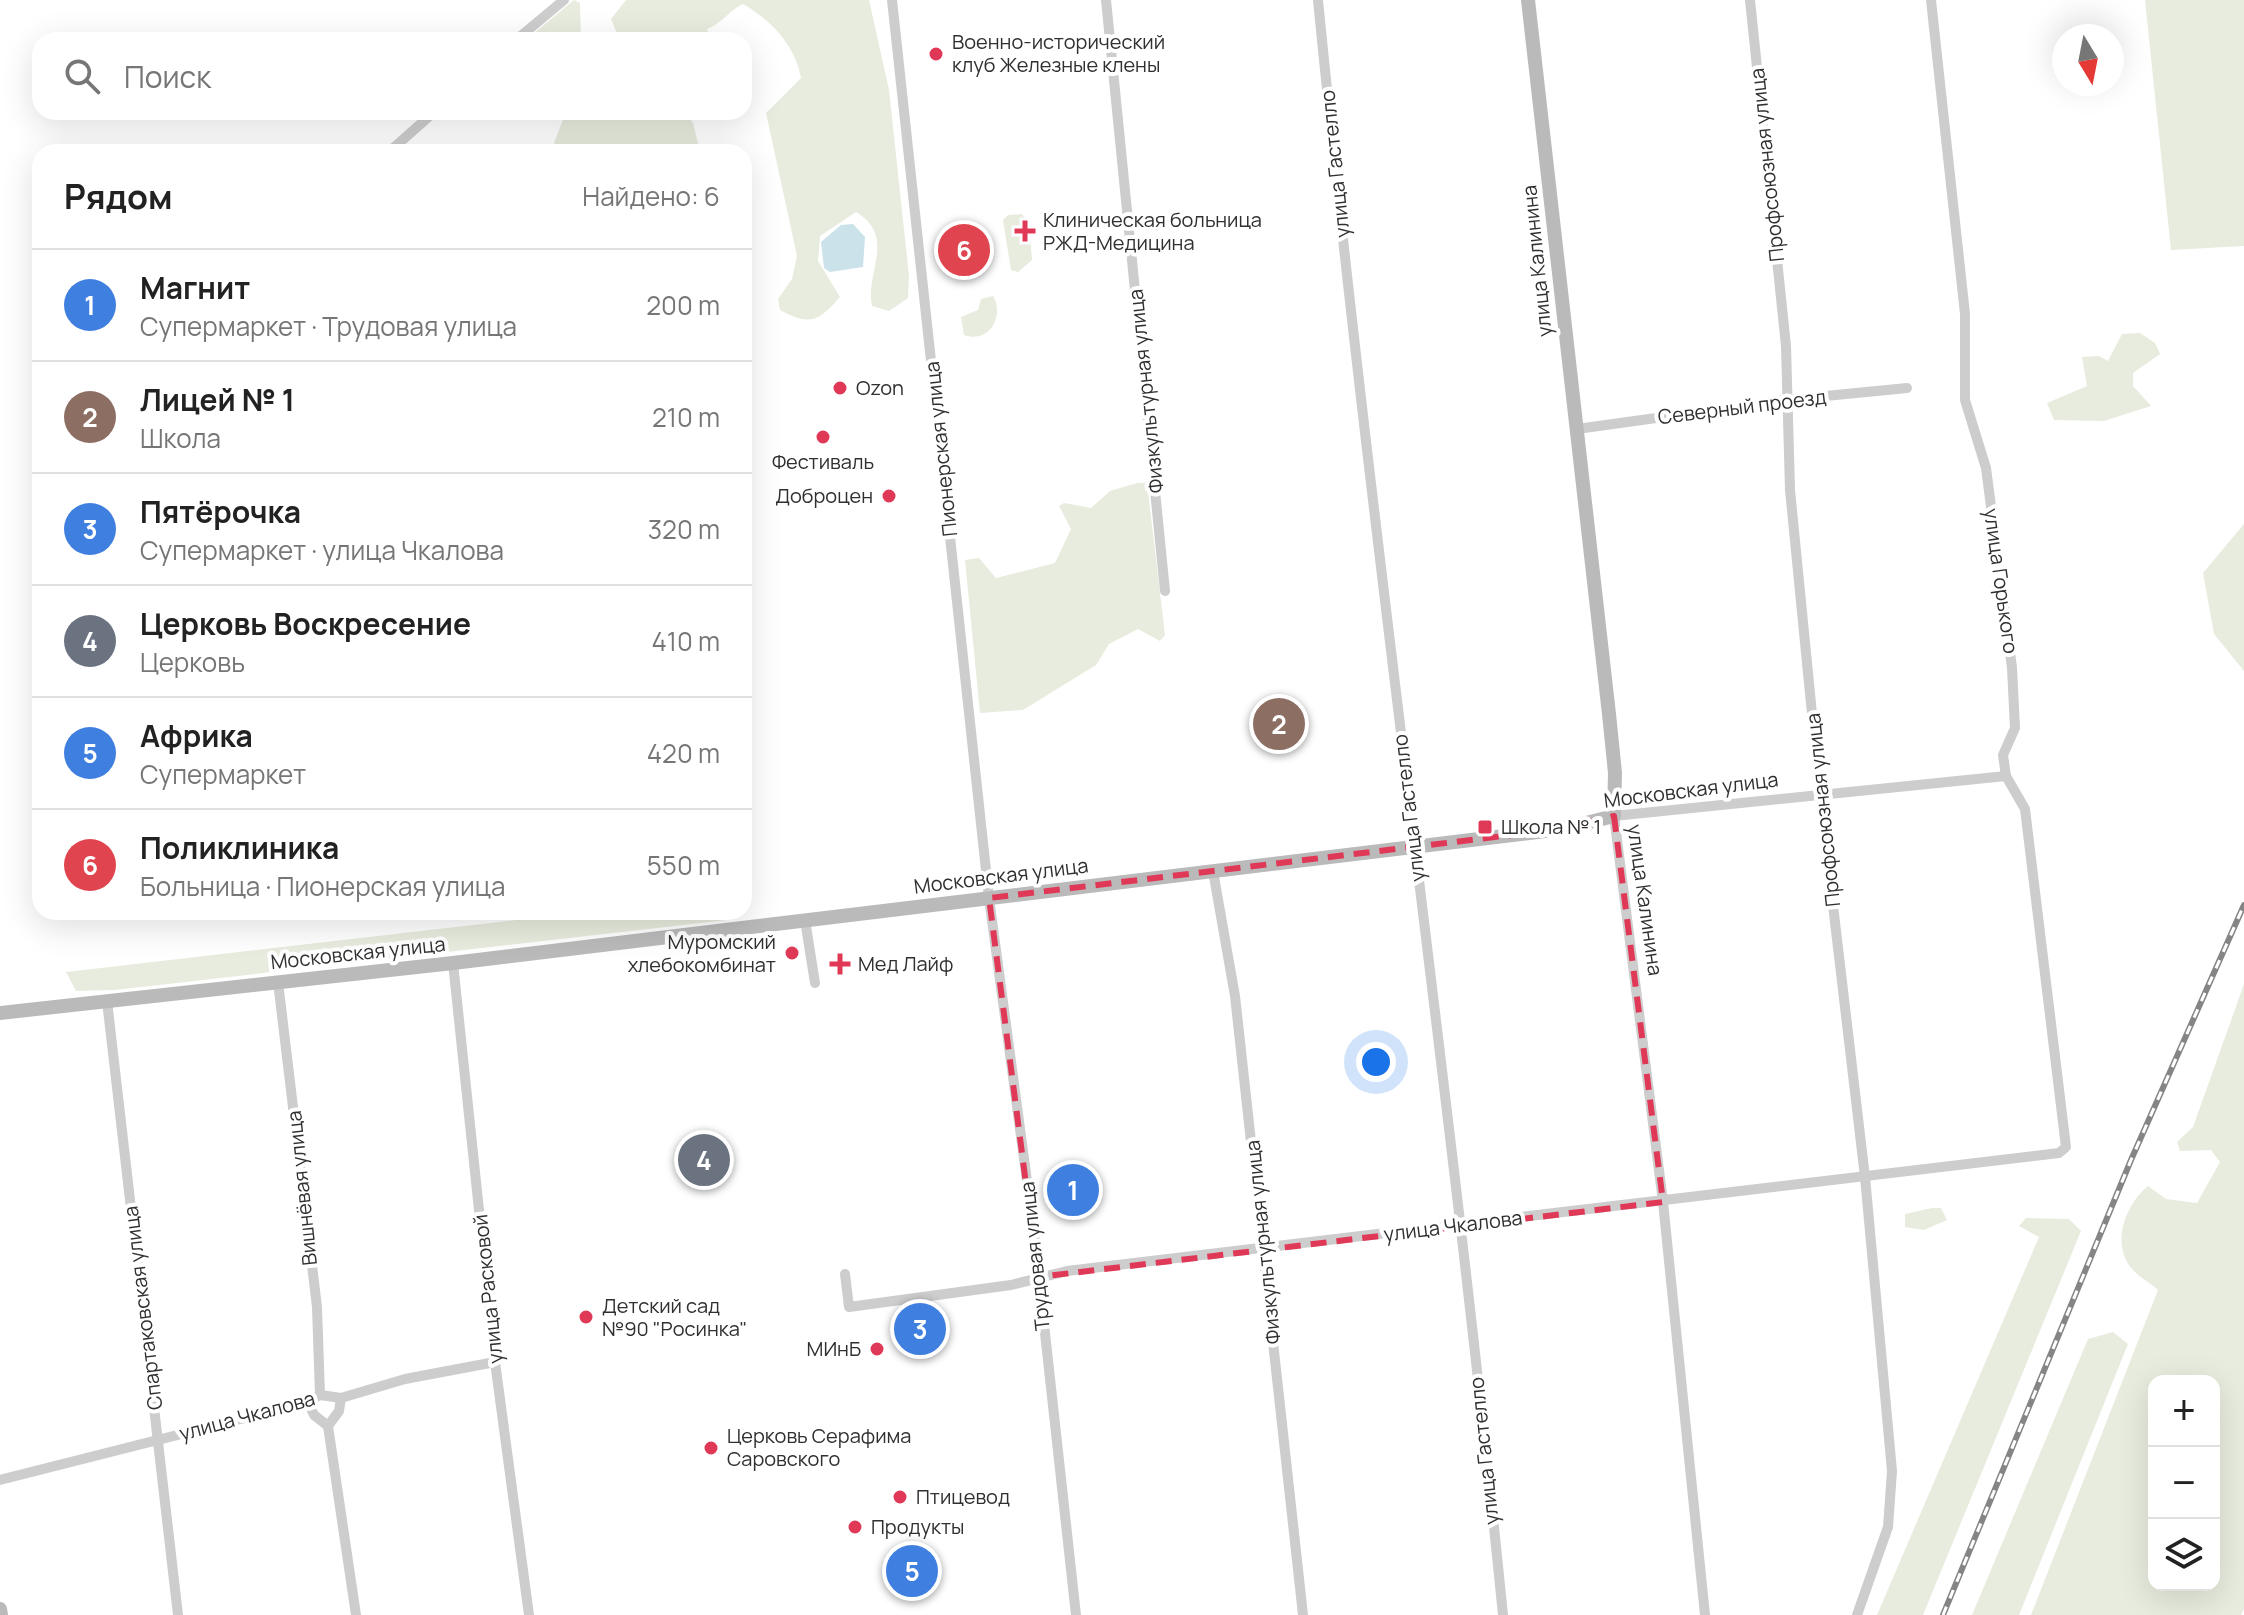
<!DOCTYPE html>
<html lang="ru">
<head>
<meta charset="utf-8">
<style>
	body { margin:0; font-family:Manrope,sans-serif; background:#f6f6f6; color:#222 }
	.controls { position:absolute; right:24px; bottom:24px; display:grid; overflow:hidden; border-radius:16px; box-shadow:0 8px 32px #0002 }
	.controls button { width:72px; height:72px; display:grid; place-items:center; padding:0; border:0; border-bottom:2px solid #e0e0e0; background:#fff; color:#222; font:40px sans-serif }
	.compass { position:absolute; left:2052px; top:24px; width:72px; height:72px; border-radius:50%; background:#fff; box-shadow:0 8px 32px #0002; rotate:170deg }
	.you { position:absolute; left:1376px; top:1062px; width:28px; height:28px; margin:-20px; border:6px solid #fff; border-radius:50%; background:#1a73e8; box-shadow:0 0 0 12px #1a73e833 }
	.badge { display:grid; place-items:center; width:52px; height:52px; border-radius:50%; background:#111827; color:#fff; font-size:26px; font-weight:700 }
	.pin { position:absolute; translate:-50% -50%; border:4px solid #fff; box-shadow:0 2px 8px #0006 }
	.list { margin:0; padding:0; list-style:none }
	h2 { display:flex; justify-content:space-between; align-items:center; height:104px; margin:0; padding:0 32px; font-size:34px }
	h2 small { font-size:26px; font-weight:400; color:#767676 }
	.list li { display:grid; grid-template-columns:52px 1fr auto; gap:24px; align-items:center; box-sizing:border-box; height:112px; padding:0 32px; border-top:2px solid #e0e0e0 }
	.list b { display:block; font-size:30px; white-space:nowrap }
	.list p { margin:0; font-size:26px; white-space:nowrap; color:#767676 }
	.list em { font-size:26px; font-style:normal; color:#767676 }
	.icon { flex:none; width:44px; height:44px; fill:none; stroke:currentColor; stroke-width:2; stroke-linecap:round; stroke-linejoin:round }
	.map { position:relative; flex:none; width:2244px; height:1615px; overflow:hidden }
	.search { position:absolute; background:#fff; box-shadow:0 8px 32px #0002; left:32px; top:32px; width:720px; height:88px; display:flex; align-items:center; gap:20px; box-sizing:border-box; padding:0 28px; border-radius:24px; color:#767676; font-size:30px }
	.panel { position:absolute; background:#fff; box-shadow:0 8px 32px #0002; left:32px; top:144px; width:720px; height:776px; border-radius:24px }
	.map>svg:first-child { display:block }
	.green { fill:#e7ecde; fill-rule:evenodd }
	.water { fill:#cbe2eb }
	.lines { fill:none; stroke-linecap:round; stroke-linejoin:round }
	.street { stroke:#cdcdcd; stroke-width:10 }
	.secondary { stroke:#bababa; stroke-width:14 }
	.rail-casing { stroke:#858585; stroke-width:6 }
	.rail { stroke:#fff; stroke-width:3; stroke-dasharray:9; stroke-linecap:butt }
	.marked { fill:none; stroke:#e03957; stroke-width:6; stroke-dasharray:16 10; stroke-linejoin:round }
	.poi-dot { fill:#e03957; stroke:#fff; stroke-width:3 }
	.labels { text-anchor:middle; stroke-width:8; stroke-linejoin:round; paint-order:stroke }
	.poi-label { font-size:20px; fill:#303030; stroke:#fff; text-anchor:start }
	.street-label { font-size:20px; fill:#303030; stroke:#fff }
</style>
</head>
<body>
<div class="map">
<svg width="2244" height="1615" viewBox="0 0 2244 1615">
	<rect width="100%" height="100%" fill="#fff"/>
	<g class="green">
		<path d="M574,0L580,3L581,40H526Z"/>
		<path d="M626,0H869L889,90L909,276L908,298L889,311L872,306C865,272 897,237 856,212L820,236L818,261L840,297C818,322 810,326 780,310L778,299L792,279L797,256L766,113L801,78C795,45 772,21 743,4C728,11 723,23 707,29L710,40H620L611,19Z"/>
		<path d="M2145,0H2244V246L2171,250Z"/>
		<path d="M566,112H685L693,123L700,152H556L554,143Z"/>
		<path d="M1022,214L1029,224L1032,260L1018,272L1011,270L1003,220L1008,215Z"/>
		<path d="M993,296C1005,316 989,344 964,335L961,317L978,310L981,299Z"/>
		<path d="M2140,333L2155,343L2160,354L2133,373V386L2151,406L2104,421L2054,420L2047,403L2087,386L2082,357L2099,356L2108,361L2122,334Z"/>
		<path d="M1137,483H1147L1165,635L1160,641L1138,629L1109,644L1096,665L1023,710L980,713L965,560L979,558L996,578L1055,563L1071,529L1059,506L1064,503L1091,508L1110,491Z"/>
		<path d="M2244,524V671L2214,634L2203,573Z"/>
		<path d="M587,912H741L736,919L115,990L76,991L66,972Z"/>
		<path d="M2244,984V1609L2241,1615H2031L2158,1290C2151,1283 2140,1278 2133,1270C2110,1245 2125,1205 2148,1186L2166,1199L2197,1203L2220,1162L2211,1150L2180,1151L2177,1142L2193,1127ZM2154,1381H2214V1585H2154Z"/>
		<path d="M1932,1208H1941L1947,1220L1924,1230L1905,1227V1214Z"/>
		<path d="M2026,1218L2069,1219L2081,1231L1923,1615H1877L2039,1237L2019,1226Z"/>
		<path d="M2113,1332L2128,1344L2019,1615H1972L2088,1339Z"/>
	</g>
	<path class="water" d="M853,224L865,237L863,267L830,272L824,268L821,242L841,225Z"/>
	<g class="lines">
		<g class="street">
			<path d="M892,0L989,898L1034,1233L1076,1615"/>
			<path d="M1106,0L1165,591"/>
			<path d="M1318,0C1371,539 1449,1076 1503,1615"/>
			<path d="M1750,0L1786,346L1790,490L1820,795L1865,1177L1892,1471L1888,1527L1857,1615"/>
			<path d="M516,40L564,0"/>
			<path d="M389,152L434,112"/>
			<path d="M1577,429L1785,400L1907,388"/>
			<path d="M1213,871L1235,996L1303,1615"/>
			<path d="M805,920L815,983"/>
			<path d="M453,963L495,1362L529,1615"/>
			<path d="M278,982L317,1307L320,1395"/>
			<path d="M107,1001L178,1615"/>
			<path d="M845,1274L849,1307L1011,1285L1067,1271L2059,1153L2066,1147L2025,809L2006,776L2003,755L2015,728L2012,668L1986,468L1965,400V314L1931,0"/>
			<path d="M341,1398L339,1411L328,1426L356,1615"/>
			<path d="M308,1402L314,1415L328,1426"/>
			<path d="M0,1480L308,1402L320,1395L341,1398L405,1379L495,1362"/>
			<path d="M1705,1615L1663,1202L1614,816L2006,776"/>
		</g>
		<g class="secondary">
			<path d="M0,1013L453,963L1562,829L1614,816L1615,773L1609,714L1528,0"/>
			<path d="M0,1609L1,1615"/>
		</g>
		<defs>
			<path id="rail" d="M1943,1615L2131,1160L2244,905"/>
		</defs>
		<use href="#rail" class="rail-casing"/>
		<use href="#rail" class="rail"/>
	</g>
	<path class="marked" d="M1614,816L1663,1202L1038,1277L989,898L1562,829Z"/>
	<g class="poi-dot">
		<circle cx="936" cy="54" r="8"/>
		<path d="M1021 219h8v8h8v8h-8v8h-8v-8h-8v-8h8z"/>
		<circle cx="840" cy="388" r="8"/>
		<circle cx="823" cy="437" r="8"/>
		<circle cx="889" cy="496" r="8"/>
		<rect x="1477" y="819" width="16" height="16" rx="4"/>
		<circle cx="792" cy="953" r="8"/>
		<path d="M836 952h8v8h8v8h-8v8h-8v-8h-8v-8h8z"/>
		<circle cx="586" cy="1317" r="8"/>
		<circle cx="877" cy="1349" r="8"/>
		<circle cx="711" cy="1448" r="8"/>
		<circle cx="900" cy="1497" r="8"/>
		<circle cx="855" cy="1527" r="8"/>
	</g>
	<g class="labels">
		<g class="poi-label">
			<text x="952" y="49">Военно-исторический<tspan x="952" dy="23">клуб Железные клены</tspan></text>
			<text x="1043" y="227">Клиническая больница<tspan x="1043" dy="23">РЖД-Медицина</tspan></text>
			<text x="856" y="395">Ozon</text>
			<text x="823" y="469" text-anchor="middle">Фестиваль</text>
			<text x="873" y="503" text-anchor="end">Доброцен</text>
			<text x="1501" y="834">Школа № 1</text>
			<text x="776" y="949" text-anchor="end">Муромский<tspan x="776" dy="23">хлебокомбинат</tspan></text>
			<text x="858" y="971">Мед Лайф</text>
			<text x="602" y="1313">Детский сад<tspan x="602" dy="23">№90 "Росинка"</tspan></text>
			<text x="861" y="1356" text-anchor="end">МИнБ</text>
			<text x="727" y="1443">Церковь Серафима<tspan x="727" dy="23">Саровского</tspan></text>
			<text x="916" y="1504">Птицевод</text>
			<text x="871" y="1534">Продукты</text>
		</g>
		<g class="street-label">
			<text transform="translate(1335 164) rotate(-96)" y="7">улица Гастелло</text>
			<text transform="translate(1767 165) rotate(-96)" y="7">Профсоюзная улица</text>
			<text transform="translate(1537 261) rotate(-96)" y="7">улица Калинина</text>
			<text transform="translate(1146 391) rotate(-96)" y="7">Физкультурная улица</text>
			<text transform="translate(1742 407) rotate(-7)" y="7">Северный проезд</text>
			<text transform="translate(941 449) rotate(-96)" y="7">Пионерская улица</text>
			<text transform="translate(2001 581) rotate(82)" y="7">улица Горького</text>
			<text transform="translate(1691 790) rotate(-7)" y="7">Московская улица</text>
			<text transform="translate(1409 808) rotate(-97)" y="7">улица Гастелло</text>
			<text transform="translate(1823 810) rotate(-96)" y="7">Профсоюзная улица</text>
			<text transform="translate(1001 876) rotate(-7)" y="7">Московская улица</text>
			<text transform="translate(1645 900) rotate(82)" y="7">улица Калинина</text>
			<text transform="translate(358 953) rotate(-6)" y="7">Московская улица</text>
			<text transform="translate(302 1188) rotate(-96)" y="7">Вишнёвая улица</text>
			<text transform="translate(1453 1226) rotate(-7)" y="7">улица Чкалова</text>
			<text transform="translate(1263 1242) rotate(-96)" y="7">Физкультурная улица</text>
			<text transform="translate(1035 1256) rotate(-96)" y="7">Трудовая улица</text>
			<text transform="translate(488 1289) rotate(-96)" y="7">улица Расковой</text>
			<text transform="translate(143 1308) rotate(-97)" y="7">Спартаковская улица</text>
			<text transform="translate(247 1416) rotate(-15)" y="7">улица Чкалова</text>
			<text transform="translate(1484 1451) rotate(-96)" y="7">улица Гастелло</text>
		</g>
	</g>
</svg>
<div class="controls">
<button>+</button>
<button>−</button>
<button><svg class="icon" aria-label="layers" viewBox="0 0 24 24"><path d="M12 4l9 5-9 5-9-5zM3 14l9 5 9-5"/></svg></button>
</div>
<svg class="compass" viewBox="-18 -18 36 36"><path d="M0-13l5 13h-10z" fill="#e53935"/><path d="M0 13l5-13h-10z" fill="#767676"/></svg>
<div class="you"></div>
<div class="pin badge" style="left:1073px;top:1190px;background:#3f7fe0">1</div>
<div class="pin badge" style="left:1279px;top:724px;background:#8d6e63">2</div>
<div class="pin badge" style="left:920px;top:1329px;background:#3f7fe0">3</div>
<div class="pin badge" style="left:704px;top:1160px;background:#6b7280">4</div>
<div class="pin badge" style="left:912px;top:1571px;background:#3f7fe0">5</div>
<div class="pin badge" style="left:964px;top:250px;background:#e0444e">6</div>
<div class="search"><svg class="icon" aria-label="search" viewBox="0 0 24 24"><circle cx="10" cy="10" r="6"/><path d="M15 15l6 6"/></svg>Поиск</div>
<section class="panel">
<h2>Рядом<small>Найдено: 6</small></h2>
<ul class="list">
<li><span class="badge" style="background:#3f7fe0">1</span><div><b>Магнит</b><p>Супермаркет · Трудовая улица</p></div><em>200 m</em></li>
<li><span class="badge" style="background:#8d6e63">2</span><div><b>Лицей № 1</b><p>Школа</p></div><em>210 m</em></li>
<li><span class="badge" style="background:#3f7fe0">3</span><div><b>Пятёрочка</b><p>Супермаркет · улица Чкалова</p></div><em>320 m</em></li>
<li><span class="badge" style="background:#6b7280">4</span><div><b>Церковь Воскресение</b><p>Церковь</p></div><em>410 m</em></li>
<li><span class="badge" style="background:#3f7fe0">5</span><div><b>Африка</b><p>Супермаркет</p></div><em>420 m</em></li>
<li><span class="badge" style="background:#e0444e">6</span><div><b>Поликлиника</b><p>Больница · Пионерская улица</p></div><em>550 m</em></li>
</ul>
</section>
</div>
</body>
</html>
